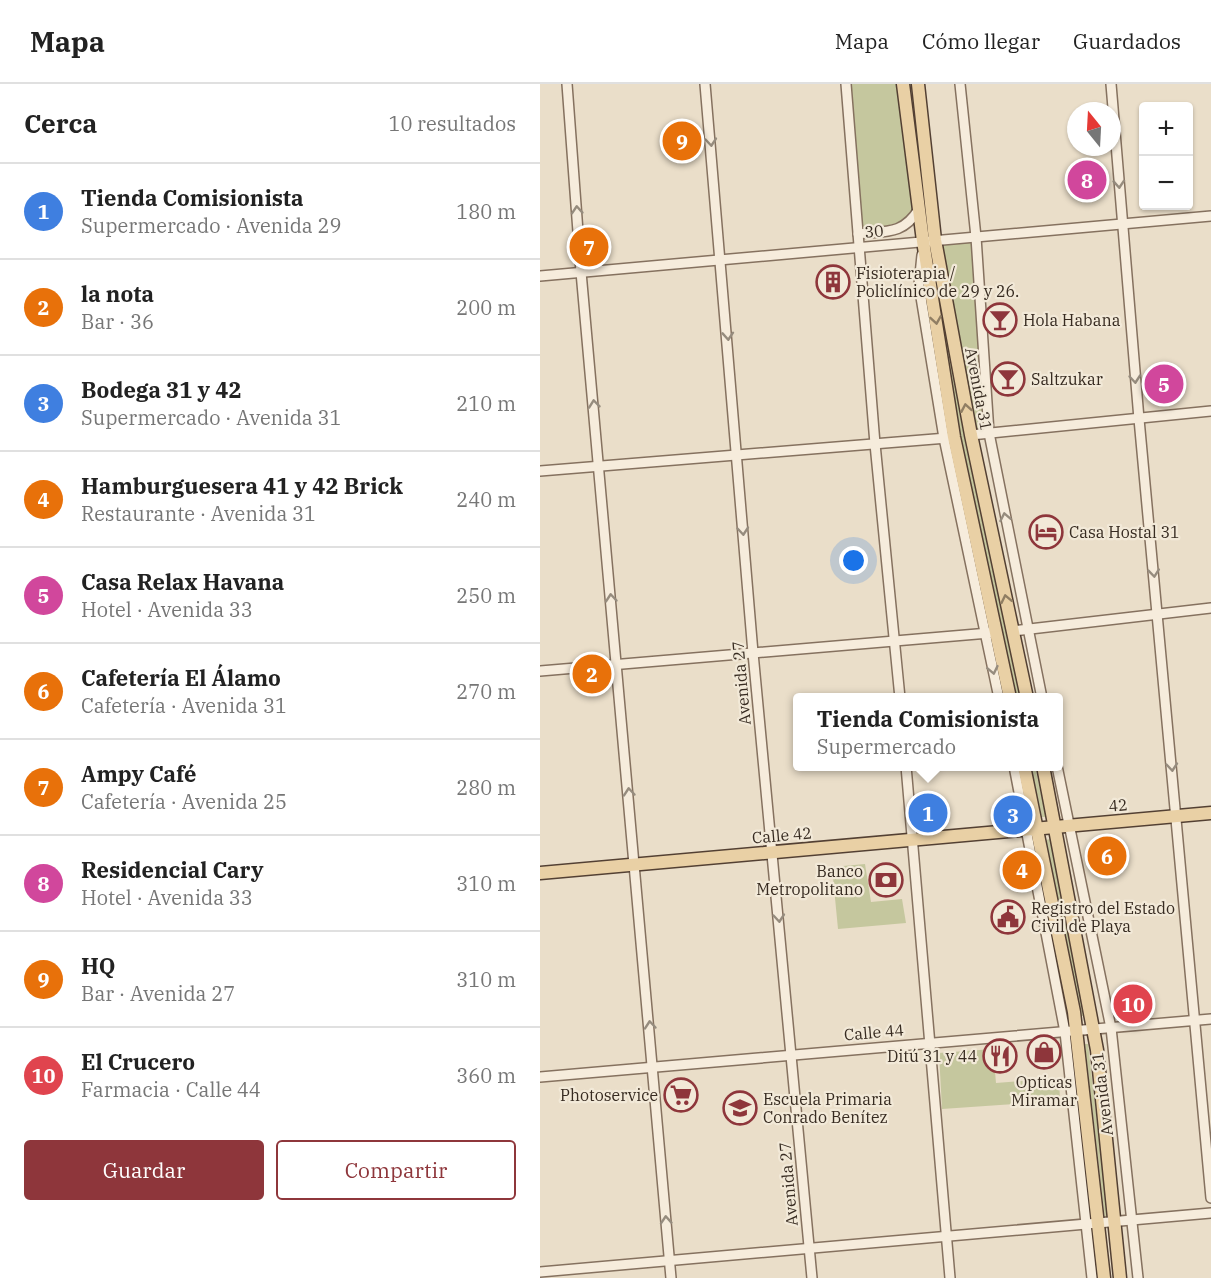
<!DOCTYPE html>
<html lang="es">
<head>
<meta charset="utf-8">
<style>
	body { margin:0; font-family:"IBM Plex Serif",serif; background:#f6f6f6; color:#222 }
	.controls { position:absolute; right:18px; top:18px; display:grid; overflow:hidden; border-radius:6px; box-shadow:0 2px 4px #0004 }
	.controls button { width:54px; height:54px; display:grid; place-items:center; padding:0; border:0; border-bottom:2px solid #e0e0e0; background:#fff; color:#222; font:30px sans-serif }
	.compass { position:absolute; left:527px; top:18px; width:54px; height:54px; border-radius:50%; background:#fff; box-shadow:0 2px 4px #0004; rotate:342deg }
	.you { position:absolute; left:314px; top:477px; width:21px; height:21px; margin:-15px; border:4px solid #fff; border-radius:50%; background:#1a73e8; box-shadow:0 0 0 9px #1a73e833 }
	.badge { display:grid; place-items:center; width:39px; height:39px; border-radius:50%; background:#8e363b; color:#fff; font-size:20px; font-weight:700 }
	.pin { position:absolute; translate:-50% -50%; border:3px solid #fff; box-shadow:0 2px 6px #0006 }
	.popup { position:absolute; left:253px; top:609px; width:270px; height:78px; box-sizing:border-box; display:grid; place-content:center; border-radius:6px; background:#fff; filter:drop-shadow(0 2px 4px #0005); font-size:20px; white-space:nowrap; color:#767676 }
	.popup b { font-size:22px; color:#222 }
	.popup::after { content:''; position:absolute; left:50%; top:100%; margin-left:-12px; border:12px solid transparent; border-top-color:#fff }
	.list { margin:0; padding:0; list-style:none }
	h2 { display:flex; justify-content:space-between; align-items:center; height:78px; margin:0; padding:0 24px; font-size:26px }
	h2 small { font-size:20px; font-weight:400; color:#767676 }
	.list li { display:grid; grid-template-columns:39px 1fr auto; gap:18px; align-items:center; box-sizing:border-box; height:96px; padding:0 24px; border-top:2px solid #e0e0e0 }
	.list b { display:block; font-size:22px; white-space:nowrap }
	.list p { margin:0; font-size:20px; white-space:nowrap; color:#767676 }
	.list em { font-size:20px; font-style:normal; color:#767676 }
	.actions { display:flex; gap:12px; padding:18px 24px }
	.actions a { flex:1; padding:14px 0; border:2px solid #8e363b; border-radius:6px; text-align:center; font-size:21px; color:#8e363b }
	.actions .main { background:#8e363b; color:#fff }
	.map { position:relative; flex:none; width:671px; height:1194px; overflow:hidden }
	header { display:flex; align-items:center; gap:36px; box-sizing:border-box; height:84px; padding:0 30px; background:#fff; border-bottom:2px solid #e0e0e0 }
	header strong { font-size:28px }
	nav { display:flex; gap:33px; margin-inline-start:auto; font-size:21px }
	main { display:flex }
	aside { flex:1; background:#fff }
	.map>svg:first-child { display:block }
	.green { fill:#c5c79e }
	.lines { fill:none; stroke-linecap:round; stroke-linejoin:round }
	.minor-casing { stroke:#85715f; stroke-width:12 }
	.major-casing { stroke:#534033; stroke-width:15 }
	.minor { stroke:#f6ecdc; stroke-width:9 }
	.major { stroke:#e9d0a5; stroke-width:12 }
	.oneway { stroke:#968c7e }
	.oneway2 { stroke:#907e63 }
	.labels { text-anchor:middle; stroke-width:4.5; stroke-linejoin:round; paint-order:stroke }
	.street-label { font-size:16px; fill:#372b21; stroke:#f2e9d8 }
	.poi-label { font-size:16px; fill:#372b21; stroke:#f2e9d8; text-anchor:start }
</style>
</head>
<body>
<header>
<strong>Mapa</strong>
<nav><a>Mapa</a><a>Cómo llegar</a><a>Guardados</a></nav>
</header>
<main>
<aside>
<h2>Cerca<small>10 resultados</small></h2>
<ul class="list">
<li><span class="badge" style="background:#3f7fe0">1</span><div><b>Tienda Comisionista</b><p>Supermercado · Avenida 29</p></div><em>180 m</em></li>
<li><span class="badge" style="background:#e8710a">2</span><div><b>la nota</b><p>Bar · 36</p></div><em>200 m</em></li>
<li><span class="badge" style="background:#3f7fe0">3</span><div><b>Bodega 31 y 42</b><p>Supermercado · Avenida 31</p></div><em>210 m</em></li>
<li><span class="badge" style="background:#e8710a">4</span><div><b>Hamburguesera 41 y 42 Brick</b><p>Restaurante · Avenida 31</p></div><em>240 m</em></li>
<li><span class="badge" style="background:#d1479c">5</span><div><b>Casa Relax Havana</b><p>Hotel · Avenida 33</p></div><em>250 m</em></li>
<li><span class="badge" style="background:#e8710a">6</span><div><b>Cafetería El Álamo</b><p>Cafetería · Avenida 31</p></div><em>270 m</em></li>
<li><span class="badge" style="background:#e8710a">7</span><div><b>Ampy Café</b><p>Cafetería · Avenida 25</p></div><em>280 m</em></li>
<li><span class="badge" style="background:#d1479c">8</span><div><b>Residencial Cary</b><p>Hotel · Avenida 33</p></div><em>310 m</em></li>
<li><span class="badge" style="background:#e8710a">9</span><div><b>HQ</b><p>Bar · Avenida 27</p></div><em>310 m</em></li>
<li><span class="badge" style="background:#e0444e">10</span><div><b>El Crucero</b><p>Farmacia · Calle 44</p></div><em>360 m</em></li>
</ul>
<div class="actions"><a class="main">Guardar</a><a>Compartir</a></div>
</aside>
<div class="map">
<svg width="671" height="1194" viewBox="0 0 671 1194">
	<rect width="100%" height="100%" fill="#eadec9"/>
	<g class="green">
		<path d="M306,0H363L379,125L363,137L318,150Z"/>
		<path d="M369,0H373L389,151H388Z"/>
		<path d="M436,153L449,346L431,351L395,156Z"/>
		<path d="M389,162L424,352L480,613H476L421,353Z"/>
		<path d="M491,683H495L506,733H502Z"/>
		<path d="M510,755L545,932H542L506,756Z"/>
		<path d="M325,780L331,818L362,815L366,839L298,845L292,783Z"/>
		<path d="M545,960H548L568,1135H565Z"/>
		<path d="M453,965L456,999L519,994L520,1017L402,1025L399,969Z"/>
	</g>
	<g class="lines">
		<defs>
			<g id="minor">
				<path d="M27,0L41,188L131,1194"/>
				<path d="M165,0L213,569L272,1194"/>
				<path d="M306,0L335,360L360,614"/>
				<path d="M420,0L436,153L449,349L502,614"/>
				<path d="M571,0L599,335L671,1114"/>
				<path d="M318,150C346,147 363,151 379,125"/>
				<path d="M382,171L379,201L404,354L459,614"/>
				<path d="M0,192L671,132"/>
				<path d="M431,351L671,327"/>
				<path d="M0,387L407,354"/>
				<path d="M473,547L671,524"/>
				<path d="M0,587L449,549"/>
				<path d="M366,682L410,1194"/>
				<path d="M474,682L525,948L552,1194"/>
				<path d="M517,682L571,944L598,1194"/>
				<path d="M0,993L671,935"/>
				<path d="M0,1188L671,1129"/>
			</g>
			<g id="major">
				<path d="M363,0L383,157L414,353L470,614"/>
				<path d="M378,0L395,156L431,351L487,614"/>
				<path d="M484,682L534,928L564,1194"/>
				<path d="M503,682L557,966L580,1194"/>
				<path d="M0,789L671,729"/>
			</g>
		</defs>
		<use href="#minor" class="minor-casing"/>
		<use href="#major" class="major-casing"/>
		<use href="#minor" class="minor"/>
		<use href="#major" class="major"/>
	</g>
	<defs><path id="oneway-chevron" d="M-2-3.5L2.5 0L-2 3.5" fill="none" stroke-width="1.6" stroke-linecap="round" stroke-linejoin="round" transform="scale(1.5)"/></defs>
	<g class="oneway">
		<use href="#oneway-chevron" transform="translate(171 58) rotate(85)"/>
		<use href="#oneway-chevron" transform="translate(579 100) rotate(86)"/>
		<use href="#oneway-chevron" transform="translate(37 126) rotate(-94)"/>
		<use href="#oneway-chevron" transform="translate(188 252) rotate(86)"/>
		<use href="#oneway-chevron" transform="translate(595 295) rotate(85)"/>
		<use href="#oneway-chevron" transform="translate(54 320) rotate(-96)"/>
		<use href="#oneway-chevron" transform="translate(465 433) rotate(-101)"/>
		<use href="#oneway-chevron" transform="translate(203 447) rotate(85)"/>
		<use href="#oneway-chevron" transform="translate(614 489) rotate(84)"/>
		<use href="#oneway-chevron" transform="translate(71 514) rotate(-95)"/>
		<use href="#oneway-chevron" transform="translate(453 586) rotate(78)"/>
		<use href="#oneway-chevron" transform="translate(632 683) rotate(85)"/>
		<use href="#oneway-chevron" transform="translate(89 708) rotate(-95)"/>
		<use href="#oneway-chevron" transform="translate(239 834) rotate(85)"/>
		<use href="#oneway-chevron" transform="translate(110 941) rotate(-95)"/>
		<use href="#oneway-chevron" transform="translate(126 1136) rotate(-94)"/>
	</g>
	<g class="oneway2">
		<use href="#oneway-chevron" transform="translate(396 236) rotate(81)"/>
		<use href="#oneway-chevron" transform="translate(426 324) rotate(-100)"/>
		<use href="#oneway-chevron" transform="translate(466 515) rotate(-102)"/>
	</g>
	<defs>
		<symbol id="building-ring" viewBox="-11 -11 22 22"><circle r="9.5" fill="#f2e9d8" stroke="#8e363b" stroke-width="1.5"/><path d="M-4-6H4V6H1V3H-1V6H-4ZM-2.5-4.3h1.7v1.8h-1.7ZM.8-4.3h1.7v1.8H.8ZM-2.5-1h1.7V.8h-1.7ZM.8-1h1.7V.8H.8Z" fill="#8e363b"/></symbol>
		<symbol id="bar-ring" viewBox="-11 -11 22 22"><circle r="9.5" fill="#f2e9d8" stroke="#8e363b" stroke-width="1.5"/><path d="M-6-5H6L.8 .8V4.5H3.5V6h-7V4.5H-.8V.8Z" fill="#8e363b"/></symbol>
		<symbol id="hotel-ring" viewBox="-11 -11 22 22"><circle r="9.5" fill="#f2e9d8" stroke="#8e363b" stroke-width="1.5"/><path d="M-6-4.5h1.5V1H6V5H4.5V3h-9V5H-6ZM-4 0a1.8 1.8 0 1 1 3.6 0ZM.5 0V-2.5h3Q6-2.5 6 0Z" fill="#8e363b"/></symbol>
		<symbol id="bank-ring" viewBox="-11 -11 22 22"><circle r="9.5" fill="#f2e9d8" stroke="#8e363b" stroke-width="1.5"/><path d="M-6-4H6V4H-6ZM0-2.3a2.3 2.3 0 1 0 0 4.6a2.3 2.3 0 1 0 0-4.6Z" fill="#8e363b"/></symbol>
		<symbol id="civic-ring" viewBox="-11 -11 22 22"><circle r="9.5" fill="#f2e9d8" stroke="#8e363b" stroke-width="1.5"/><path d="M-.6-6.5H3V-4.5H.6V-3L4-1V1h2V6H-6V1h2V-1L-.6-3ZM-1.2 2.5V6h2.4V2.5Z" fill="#8e363b"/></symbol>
		<symbol id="shop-ring" viewBox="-11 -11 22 22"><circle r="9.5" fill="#f2e9d8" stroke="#8e363b" stroke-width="1.5"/><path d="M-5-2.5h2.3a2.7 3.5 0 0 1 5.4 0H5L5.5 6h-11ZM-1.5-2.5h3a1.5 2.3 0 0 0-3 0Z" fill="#8e363b"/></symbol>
		<symbol id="restaurant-ring" viewBox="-11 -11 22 22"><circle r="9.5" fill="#f2e9d8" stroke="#8e363b" stroke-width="1.5"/><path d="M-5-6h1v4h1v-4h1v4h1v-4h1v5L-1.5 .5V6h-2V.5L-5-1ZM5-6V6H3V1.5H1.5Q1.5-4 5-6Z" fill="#8e363b"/></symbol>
		<symbol id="supermarket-ring" viewBox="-11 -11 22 22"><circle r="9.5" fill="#f2e9d8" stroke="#8e363b" stroke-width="1.5"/><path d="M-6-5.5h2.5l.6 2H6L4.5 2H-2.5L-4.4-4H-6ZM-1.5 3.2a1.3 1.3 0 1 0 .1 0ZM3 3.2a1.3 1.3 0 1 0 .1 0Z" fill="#8e363b"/></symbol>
		<symbol id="school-ring" viewBox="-11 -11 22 22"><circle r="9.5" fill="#f2e9d8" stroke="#8e363b" stroke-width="1.5"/><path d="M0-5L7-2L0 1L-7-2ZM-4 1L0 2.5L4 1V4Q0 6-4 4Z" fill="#8e363b"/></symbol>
	</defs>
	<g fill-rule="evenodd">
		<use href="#building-ring" x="274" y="179" width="38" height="38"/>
		<use href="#bar-ring" x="441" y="217" width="38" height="38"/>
		<use href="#bar-ring" x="449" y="276" width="38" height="38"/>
		<use href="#hotel-ring" x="487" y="429" width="38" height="38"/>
		<use href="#bank-ring" x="327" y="777" width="38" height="38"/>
		<use href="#civic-ring" x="449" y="814" width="38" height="38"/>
		<use href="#shop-ring" x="485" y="949" width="38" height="38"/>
		<use href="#restaurant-ring" x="441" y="953" width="38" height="38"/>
		<use href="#supermarket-ring" x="122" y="992" width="38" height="38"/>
		<use href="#school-ring" x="181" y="1005" width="38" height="38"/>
	</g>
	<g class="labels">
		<g class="street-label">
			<text transform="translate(334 147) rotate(-5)" y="6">30</text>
			<text transform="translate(439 305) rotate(79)" y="6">Avenida 31</text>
			<text transform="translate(201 599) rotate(-95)" y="6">Avenida 27</text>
			<text transform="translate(578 721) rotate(-5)" y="6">42</text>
			<text transform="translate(242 751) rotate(-5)" y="6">Calle 42</text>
			<text transform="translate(334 948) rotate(-5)" y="6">Calle 44</text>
			<text transform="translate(562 1010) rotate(-97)" y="6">Avenida 31</text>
			<text transform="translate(248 1100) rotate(-95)" y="6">Avenida 27</text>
		</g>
		<g class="poi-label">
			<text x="316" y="195">Fisioterapia /<tspan x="316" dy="18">Policlínico de 29 y 26.</tspan></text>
			<text x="483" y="242">Hola Habana</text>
			<text x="491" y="301">Saltzukar</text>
			<text x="529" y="454">Casa Hostal 31</text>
			<text x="323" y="793" text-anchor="end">Banco<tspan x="323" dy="18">Metropolitano</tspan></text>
			<text x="491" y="830">Registro del Estado<tspan x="491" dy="18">Civil de Playa</tspan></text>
			<text x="437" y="978" text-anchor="end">Ditú 31 y 44</text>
			<text x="504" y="1004" text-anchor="middle">Opticas<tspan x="504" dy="18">Miramar</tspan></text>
			<text x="118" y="1017" text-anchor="end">Photoservice</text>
			<text x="223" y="1021">Escuela Primaria<tspan x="223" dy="18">Conrado Benítez</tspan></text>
		</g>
	</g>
</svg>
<div class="controls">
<button>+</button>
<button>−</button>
</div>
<svg class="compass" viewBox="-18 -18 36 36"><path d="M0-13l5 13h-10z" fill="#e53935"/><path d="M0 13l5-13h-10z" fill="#767676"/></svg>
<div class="you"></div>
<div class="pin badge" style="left:388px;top:729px;background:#3f7fe0">1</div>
<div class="popup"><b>Tienda Comisionista</b>Supermercado</div>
<div class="pin badge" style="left:52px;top:590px;background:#e8710a">2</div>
<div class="pin badge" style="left:473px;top:731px;background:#3f7fe0">3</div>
<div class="pin badge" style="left:482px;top:786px;background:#e8710a">4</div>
<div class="pin badge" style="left:624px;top:300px;background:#d1479c">5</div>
<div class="pin badge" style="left:567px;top:772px;background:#e8710a">6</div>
<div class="pin badge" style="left:49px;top:163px;background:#e8710a">7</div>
<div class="pin badge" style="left:547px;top:96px;background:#d1479c">8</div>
<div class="pin badge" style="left:142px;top:57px;background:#e8710a">9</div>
<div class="pin badge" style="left:593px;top:920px;background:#e0444e">10</div>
</div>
</main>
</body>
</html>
